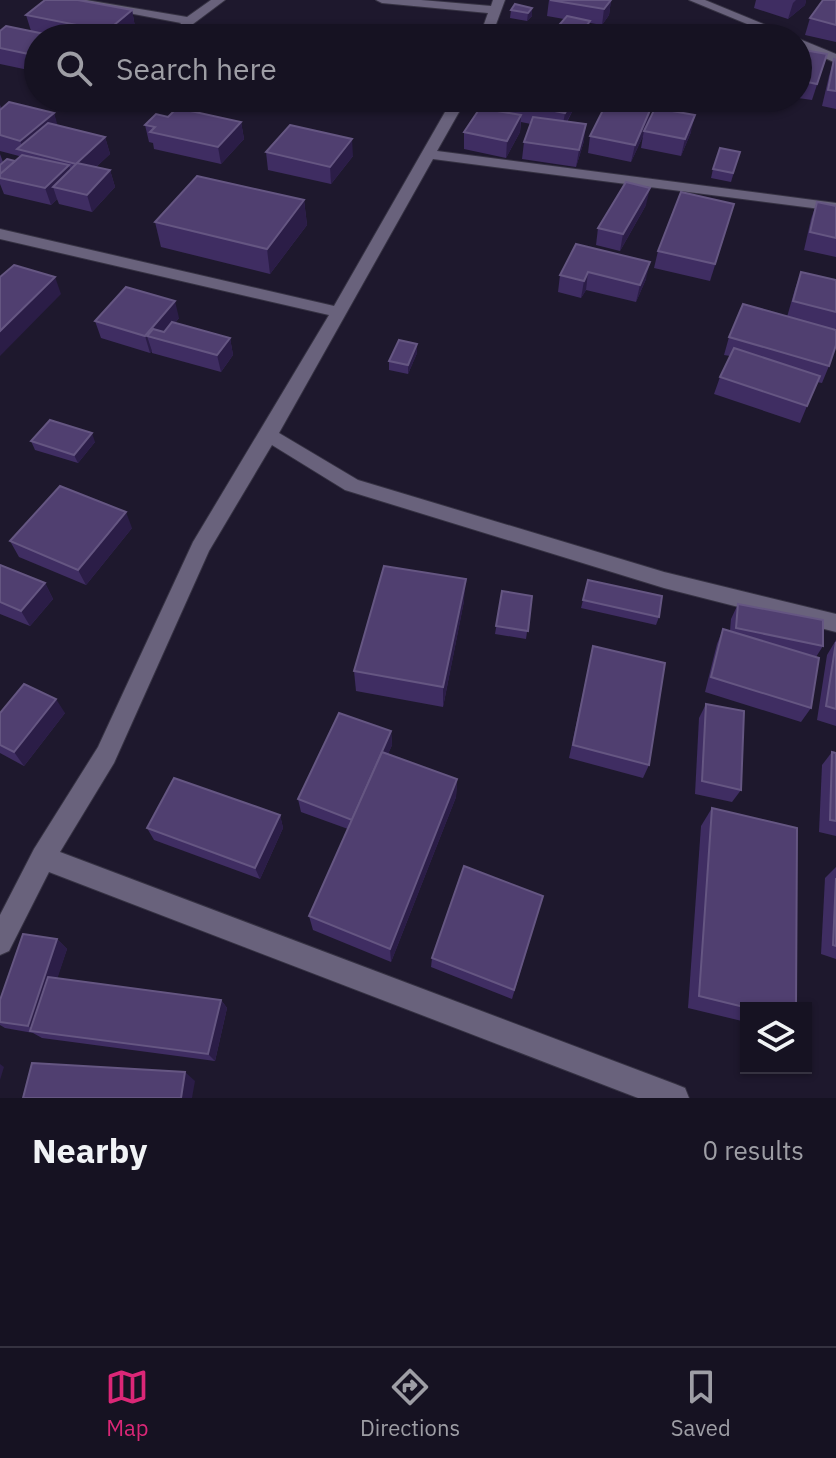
<!DOCTYPE html>
<html lang="en">
<head>
<meta charset="utf-8">
<style>
	body { margin:0; font-family:"IBM Plex Sans",sans-serif; background:#1f1b2a; color:#f1f3f6 }
	.controls { position:absolute; right:24px; bottom:24px; display:grid; overflow:hidden; border-radius:0px; box-shadow:0 2px 6px #0004 }
	.controls button { width:72px; height:72px; display:grid; place-items:center; padding:0; border:0; border-bottom:2px solid #353240; background:#161222; color:#f1f3f6; font:40px sans-serif }
	.list { margin:0; padding:0; list-style:none }
	h2 { display:flex; justify-content:space-between; align-items:center; height:104px; margin:0; padding:0 32px; font-size:34px }
	h2 small { font-size:26px; font-weight:400; color:#9e9ea5 }
	.icon { flex:none; width:44px; height:44px; fill:none; stroke:currentColor; stroke-width:2; stroke-linecap:round; stroke-linejoin:round }
	.map { position:relative; flex:none; width:836px; height:1098px; overflow:hidden }
	.search { position:absolute; background:#161222; box-shadow:0 2px 6px #0004; left:24px; right:24px; top:24px; height:88px; display:flex; align-items:center; gap:20px; box-sizing:border-box; padding:0 28px; border-radius:44px; color:#9e9ea5; font-size:30px }
	.sheet { height:248px; background:#161222 }
	nav { display:flex; justify-content:space-around; align-items:center; box-sizing:border-box; height:112px; border-top:2px solid #353240; background:#161222; font-size:22px; color:#9e9ea5 }
	nav a { display:grid; justify-items:center; gap:4px }
	nav .on { color:#db2777 }
	.map>svg:first-child { display:block }
	.lines { fill:none; stroke-linecap:round; stroke-linejoin:round }
	.minor-casing { stroke:#363243; stroke-width:2 }
	.minor { fill:#69627c; fill-rule:evenodd }
	.wall { fill:#3f2d62 }
	.shaded-wall { fill:#2b1d47 }
	.building { fill:#503f70; stroke:#655682; stroke-width:2 }
</style>
</head>
<body>
<div class="map">
<svg width="836" height="1098" viewBox="0 0 836 1098">
	<rect width="100%" height="100%" fill="#1e182d"/>
	<g class="lines">
		<defs>
			<g id="minor">
				<path d="M60,0H86L187,17L211,0H225L193,24L181,38H169L181,23Z"/>
				<path d="M376,0H421L491,6L493,0H505L491,38H479L488,13L382,3Z"/>
				<path d="M689,0H705L836,54V63L798,46V38H781Z"/>
				<path d="M453,98H467L437,151L836,203V211L433,159L279,433L358,480L664,572L836,614V632L664,588L345,490L272,445L209,551L114,763L60,852L675,1084L685,1088L689,1098H638L49,872L9,951L0,955V915L34,849L98,747L193,542L329,315L0,239V229L334,306Z"/>
			</g>
		</defs>
		<use href="#minor" class="minor-casing"/>
		<use href="#minor" class="minor"/>
	</g>
	<g class="wall">
		<path d="M549,0H611L609,15L602,25L590,23L589,29L582,38H553V32L564,19L547,16Z"/>
		<path d="M756,0H806L805,5L788,19L754,8Z"/>
		<path d="M836,0V42L805,35L810,18Z"/>
		<path d="M532,8V16L527,21L510,18L511,10Z"/>
		<path d="M132,10L135,27L122,38H64L31,31L26,15Z"/>
		<path d="M0,31L38,38V72L0,64Z"/>
		<path d="M798,49L827,54L812,100L798,98Z"/>
		<path d="M834,59L836,60V109L822,106L829,76Z"/>
		<path d="M300,98H358L350,109Z"/>
		<path d="M491,98H623L620,102L649,121L691,132L681,156L641,148L643,136L631,162L588,153L590,136L603,110L579,105L580,98L576,104L575,103L574,108L567,122L584,141L576,167L522,159L524,142L531,124L521,122L520,132L506,158L464,149V132L490,109Z"/>
		<path d="M697,98H726L723,104Z"/>
		<path d="M0,105L1,108L54,113L57,126L105,137L110,154L96,167L110,170L115,187L92,212L59,204L57,199L51,205L4,194L0,184V154L3,162L15,161L19,157V156L0,151Z"/>
		<path d="M168,117L241,122L244,139L221,164L154,149L153,143L149,142L145,125Z"/>
		<path d="M266,152L353,156L331,184L268,170Z"/>
		<path d="M740,152L731,182L711,178L713,169Z"/>
		<path d="M304,200L307,225L270,274L161,247L155,222Z"/>
		<path d="M817,202L836,206V257L804,250L811,219Z"/>
		<path d="M646,205L620,251L596,245L598,228Z"/>
		<path d="M729,221L710,281L654,268L658,251Z"/>
		<path d="M576,244L646,279L636,302L586,290L581,298L558,292L560,275Z"/>
		<path d="M801,272L836,280V328L829,366L822,383L817,382L800,423L714,394L720,377L730,356L724,355L729,337L787,317L795,289Z"/>
		<path d="M179,318L175,323L230,338L233,355L221,372L152,353V351L150,353L101,338L95,321Z"/>
		<path d="M417,353L408,374L389,370V361Z"/>
		<path d="M31,441L95,442L78,463L35,450Z"/>
		<path d="M132,528L86,585L19,557L10,541Z"/>
		<path d="M0,565L45,583L53,599L30,626L0,614Z"/>
		<path d="M588,580L659,617L656,625L581,608Z"/>
		<path d="M502,591L532,596L526,639L495,634Z"/>
		<path d="M464,601L443,707L356,691L354,671Z"/>
		<path d="M738,604L823,646L816,657L811,708L801,722L705,692L717,644L723,629L730,631L731,619Z"/>
		<path d="M836,640V726L817,720L827,655Z"/>
		<path d="M593,646L649,765L643,778L569,758Z"/>
		<path d="M706,704L741,790L732,802L695,794L699,718Z"/>
		<path d="M0,713H65L24,766L0,753Z"/>
		<path d="M391,731L392,745L388,754L457,779L456,797L391,962L313,930L309,916L348,829L301,812L298,799Z"/>
		<path d="M832,752L836,753V836L819,832L822,765Z"/>
		<path d="M712,808L746,1008V1022L688,1008L701,826Z"/>
		<path d="M280,815L283,828L260,879L154,840L147,828Z"/>
		<path d="M836,867V959L821,954L825,878Z"/>
		<path d="M543,896L512,999L431,967L432,958Z"/>
		<path d="M57,939L67,949L57,978L221,1000L227,1008L215,1061L42,1038L33,1033L5,1028L0,1025V1000Z"/>
	</g>
	<g class="shaded-wall">
		<path d="M611,0L609,15L602,25L604,9Z"/>
		<path d="M796,0H806L805,5L788,19L793,3Z"/>
		<path d="M532,8V16L527,21L528,13Z"/>
		<path d="M132,10L135,27L122,38H108L107,31Z"/>
		<path d="M590,21L589,29L582,38H577Z"/>
		<path d="M349,98H358L350,109Z"/>
		<path d="M573,98H576L574,108L562,130L565,113Z"/>
		<path d="M651,108L648,125L644,131L643,136L631,162L635,145Z"/>
		<path d="M54,113L59,130L24,151L20,141Z"/>
		<path d="M521,115L520,132L506,158L507,141Z"/>
		<path d="M695,115L691,132L681,156L685,139Z"/>
		<path d="M241,122L244,139L221,164L218,147Z"/>
		<path d="M586,124L584,141L576,167L579,150Z"/>
		<path d="M105,137L110,154L81,181L76,164Z"/>
		<path d="M352,139L353,156L331,184L330,167Z"/>
		<path d="M69,165L74,183L53,187L57,199L51,205L45,188Z"/>
		<path d="M110,170L115,187L92,212L87,195Z"/>
		<path d="M650,188L646,205L620,251L623,234Z"/>
		<path d="M304,200L307,225L270,274L267,249Z"/>
		<path d="M650,262L646,279L636,302L640,285Z"/>
		<path d="M588,272L586,290L581,298L584,281Z"/>
		<path d="M55,277L61,294L0,356V331Z"/>
		<path d="M175,301L179,318L161,340L147,336L152,351L150,353L145,336Z"/>
		<path d="M230,338L233,355L221,372L217,355Z"/>
		<path d="M417,344V353L408,374V365Z"/>
		<path d="M92,433L95,442L78,463L74,455Z"/>
		<path d="M126,512L132,528L86,585L78,570Z"/>
		<path d="M466,579L464,601L443,707V687Z"/>
		<path d="M45,583L53,599L30,626L21,611Z"/>
		<path d="M56,699L65,713L24,766L14,752Z"/>
		<path d="M391,731L392,745L354,832L352,820Z"/>
		<path d="M457,779L456,797L391,962L390,949Z"/>
		<path d="M280,815L283,828L260,879L255,868Z"/>
		<path d="M57,939L67,949L40,1032L36,1031L28,1026Z"/>
		<path d="M221,1000L227,1008L215,1061L208,1054Z"/>
		<path d="M0,1064L4,1067L0,1080Z"/>
		<path d="M185,1072L195,1081L192,1098H181Z"/>
	</g>
	<g class="building">
		<path d="M45,0H78L132,10L107,31L26,15Z"/>
		<path d="M550,0H611L604,9Z"/>
		<path d="M823,0H836V25L810,18Z"/>
		<path d="M515,4L532,8L528,13L511,10Z"/>
		<path d="M567,16L590,21L577,38L553,32Z"/>
		<path d="M6,26L64,38H38V56L0,48V31Z"/>
		<path d="M186,30L226,38H178Z"/>
		<path d="M798,49L827,54L817,84L798,80Z"/>
		<path d="M834,59L836,60V91L828,90Z"/>
		<path d="M490,98H573L565,113Z"/>
		<path d="M608,100L651,108L635,145L590,136Z"/>
		<path d="M9,102L54,113L20,141L0,135V110Z"/>
		<path d="M177,108L241,122L218,147L150,132L155,127L145,125L156,114L168,117Z"/>
		<path d="M480,108L521,115L507,141L464,132Z"/>
		<path d="M655,108L695,115L685,139L644,131Z"/>
		<path d="M533,117L586,124L579,150L524,142Z"/>
		<path d="M48,123L105,137L76,164L17,149Z"/>
		<path d="M290,125L352,139L330,167L266,152Z"/>
		<path d="M720,148L740,152L733,173L713,169Z"/>
		<path d="M22,155L69,165L45,188L0,178V174Z"/>
		<path d="M7,159L15,161L0,174V165Z"/>
		<path d="M77,163L110,170L87,195L53,187Z"/>
		<path d="M197,176L304,200L267,249L155,222Z"/>
		<path d="M626,182L650,188L623,234L598,228Z"/>
		<path d="M681,192L734,204L715,264L658,251Z"/>
		<path d="M817,202L836,206V238L810,232Z"/>
		<path d="M576,244L650,262L640,285L588,272L584,281L560,275Z"/>
		<path d="M14,265L55,277L0,331V277Z"/>
		<path d="M801,272L836,280V312L793,301Z"/>
		<path d="M126,287L175,301L145,336L95,321Z"/>
		<path d="M743,304L836,330V345L829,366L729,337Z"/>
		<path d="M172,322L230,338L217,355L147,336L153,329L164,332Z"/>
		<path d="M399,340L417,344L408,365L389,361Z"/>
		<path d="M734,348L820,376L807,406L720,377Z"/>
		<path d="M50,420L92,433L74,455L31,441Z"/>
		<path d="M60,486L126,512L78,570L10,541Z"/>
		<path d="M0,565L45,583L21,611L0,602Z"/>
		<path d="M384,566L466,579L443,687L354,671Z"/>
		<path d="M588,580L662,596L659,617L583,600Z"/>
		<path d="M502,591L532,596L528,631L496,626Z"/>
		<path d="M738,604L823,620V646L736,628Z"/>
		<path d="M723,629L819,658L811,708L711,677Z"/>
		<path d="M836,642V709L826,706Z"/>
		<path d="M593,646L665,663L649,765L573,745Z"/>
		<path d="M24,684L56,699L14,752L0,745V713Z"/>
		<path d="M706,704L744,711L741,790L702,781Z"/>
		<path d="M339,713L391,731L352,820L298,799Z"/>
		<path d="M382,752L457,779L390,949L309,916Z"/>
		<path d="M832,752L836,753V821L830,820Z"/>
		<path d="M174,778L280,815L255,868L147,828Z"/>
		<path d="M712,808L797,828L796,1008H748L699,996Z"/>
		<path d="M464,866L543,896L514,990L432,958Z"/>
		<path d="M836,878V946L833,945Z"/>
		<path d="M23,934L57,939L28,1026L0,1022V1000Z"/>
		<path d="M48,977L221,1000L208,1054L30,1031Z"/>
		<path d="M32,1063L185,1072L181,1098H23Z"/>
	</g>
</svg>
<div class="controls">
<button><svg class="icon" aria-label="layers" viewBox="0 0 24 24"><path d="M12 4l9 5-9 5-9-5zM3 14l9 5 9-5"/></svg></button>
</div>
<div class="search"><svg class="icon" aria-label="search" viewBox="0 0 24 24"><circle cx="10" cy="10" r="6"/><path d="M15 15l6 6"/></svg>Search here</div>
</div>
<section class="sheet">
<h2>Nearby<small>0 results</small></h2>
<ul class="list">
</ul>
</section>
<nav>
<a class="on"><svg class="icon" aria-label="map" viewBox="0 0 24 24"><path d="M3 6l6-2 6 2 6-2v14l-6 2-6-2-6 2zM9 4v14M15 6v14"/></svg>Map</a>
<a><svg class="icon" aria-label="directions" viewBox="0 0 24 24"><path d="M12 3l9 9-9 9-9-9zM9 14v-3h6M13 9l2 2-2 2"/></svg>Directions</a>
<a><svg class="icon" aria-label="saved" viewBox="0 0 24 24"><path d="M7 4h10v16l-5-4-5 4z"/></svg>Saved</a>
</nav>
</body>
</html>
